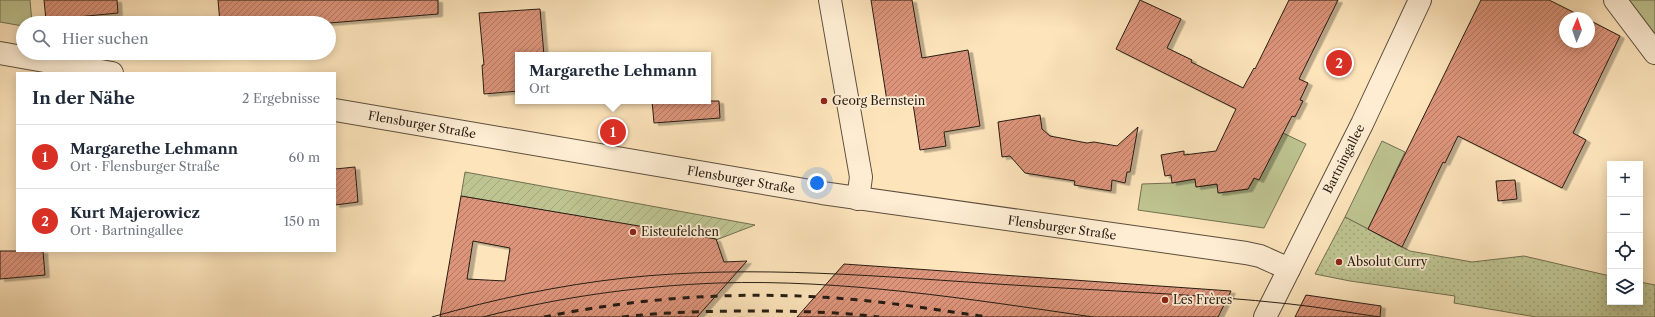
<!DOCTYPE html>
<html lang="de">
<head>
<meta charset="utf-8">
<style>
	body { margin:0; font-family:"Libre Caslon Text",serif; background:#f2f2f3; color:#1f2937 }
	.controls { position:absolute; right:12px; bottom:12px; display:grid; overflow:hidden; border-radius:0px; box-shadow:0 2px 10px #0003 }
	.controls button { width:36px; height:36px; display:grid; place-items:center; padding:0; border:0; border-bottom:1px solid #e0e1e3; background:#fff; color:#1f2937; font:20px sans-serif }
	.compass { position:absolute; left:1559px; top:12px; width:36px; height:36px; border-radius:50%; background:#fff; box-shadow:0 2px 10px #0003; rotate:2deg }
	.you { position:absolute; left:817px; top:183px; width:14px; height:14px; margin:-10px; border:3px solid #fff; border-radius:50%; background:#1a73e8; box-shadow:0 0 0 6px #1a73e833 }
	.badge { display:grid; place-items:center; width:26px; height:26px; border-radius:50%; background:#d93025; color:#fff; font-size:13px; font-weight:700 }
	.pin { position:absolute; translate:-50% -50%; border:2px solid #fff; box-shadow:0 1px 4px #0006 }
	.popup { position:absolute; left:515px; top:52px; width:196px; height:52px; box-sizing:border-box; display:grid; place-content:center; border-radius:0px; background:#fff; filter:drop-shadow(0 1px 3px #0005); font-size:13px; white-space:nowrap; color:#747a83 }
	.popup b { font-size:15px; color:#1f2937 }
	.popup::after { content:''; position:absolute; left:50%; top:100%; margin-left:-8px; border:8px solid transparent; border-top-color:#fff }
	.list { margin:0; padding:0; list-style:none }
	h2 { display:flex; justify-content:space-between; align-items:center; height:52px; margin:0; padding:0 16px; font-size:17px }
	h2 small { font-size:13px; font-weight:400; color:#747a83 }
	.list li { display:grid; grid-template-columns:26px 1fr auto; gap:12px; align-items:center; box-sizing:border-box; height:64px; padding:0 16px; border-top:1px solid #e0e1e3 }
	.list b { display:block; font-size:15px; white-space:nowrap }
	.list p { margin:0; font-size:13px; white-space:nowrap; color:#747a83 }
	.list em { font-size:13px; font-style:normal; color:#747a83 }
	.icon { flex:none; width:22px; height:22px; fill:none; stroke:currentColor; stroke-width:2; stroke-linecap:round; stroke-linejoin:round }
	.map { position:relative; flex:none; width:1655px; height:317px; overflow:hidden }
	.search { position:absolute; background:#fff; box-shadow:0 2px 10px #0003; left:16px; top:16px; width:320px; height:44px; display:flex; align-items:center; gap:10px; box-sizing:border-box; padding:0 14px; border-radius:22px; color:#747a83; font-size:15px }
	.panel { position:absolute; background:#fff; box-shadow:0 2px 10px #0003; left:16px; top:72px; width:320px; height:180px; border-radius:0px }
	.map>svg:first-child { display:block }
	.grass { fill:#bec491; stroke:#727052 }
	.park { fill:url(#park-dots); stroke:#727052 }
	.garden { fill:url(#garden-furrows); stroke:#727052 }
	.building { fill:url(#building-hatch); stroke:#271d13; fill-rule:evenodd; filter:url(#shadow) }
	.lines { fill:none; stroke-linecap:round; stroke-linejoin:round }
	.minor-casing { stroke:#5c4f3d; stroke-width:24 }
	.minor { stroke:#feedd3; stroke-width:22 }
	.tram { stroke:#271d13; stroke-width:1 }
	.rail { stroke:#271d13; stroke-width:3; stroke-dasharray:7 7; stroke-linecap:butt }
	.poi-dot { fill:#8f2418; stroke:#feedd3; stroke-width:1.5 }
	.labels { text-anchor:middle; stroke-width:3.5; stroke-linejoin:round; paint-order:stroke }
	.poi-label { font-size:12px; fill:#271d13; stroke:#feedd3; text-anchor:start }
	.street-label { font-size:12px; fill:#271d13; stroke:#feedd3 }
</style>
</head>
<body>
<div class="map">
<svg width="1655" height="317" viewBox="0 0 1655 317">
	<defs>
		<pattern id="park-dots" width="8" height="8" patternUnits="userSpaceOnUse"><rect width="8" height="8" fill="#bec491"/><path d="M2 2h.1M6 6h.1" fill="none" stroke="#a3a87c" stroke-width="1.8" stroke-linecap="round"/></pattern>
		<pattern id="garden-furrows" width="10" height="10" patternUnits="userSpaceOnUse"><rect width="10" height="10" fill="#bec491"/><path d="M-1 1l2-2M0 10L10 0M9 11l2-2" fill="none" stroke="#a3a87c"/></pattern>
		<pattern id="building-hatch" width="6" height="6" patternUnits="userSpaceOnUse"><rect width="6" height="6" fill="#dc947a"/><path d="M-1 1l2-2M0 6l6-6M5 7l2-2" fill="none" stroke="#b27863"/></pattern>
		<filter id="shadow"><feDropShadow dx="4.5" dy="2.5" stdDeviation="0" flood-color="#0004"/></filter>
	</defs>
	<rect width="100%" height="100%" fill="#fde4bb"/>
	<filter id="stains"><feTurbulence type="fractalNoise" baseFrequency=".005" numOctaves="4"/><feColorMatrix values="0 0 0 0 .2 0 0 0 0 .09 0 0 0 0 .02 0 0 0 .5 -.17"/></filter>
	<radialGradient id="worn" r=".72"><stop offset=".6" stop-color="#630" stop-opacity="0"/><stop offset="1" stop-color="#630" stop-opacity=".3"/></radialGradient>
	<g class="grass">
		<path d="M0,0H30L32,23H23V26L0,22Z"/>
		<path d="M1622,0H1655V45Z"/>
		<path d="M1283,133L1306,144L1264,228L1138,210L1142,184L1172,183L1195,179L1196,187L1217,184L1219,193L1248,189Z"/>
		<path d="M1382,141L1405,152L1368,229L1345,217Z"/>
	</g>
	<path class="park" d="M1345,217L1410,251L1472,262L1524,256L1610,276V302H1640V282L1655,285V317H1536L1454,303L1455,296L1350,281L1315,274Z"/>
	<path class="garden" d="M465,172L755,225L716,240L461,196Z"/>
	<g class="building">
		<path d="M44,0H117L118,13L46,20Z"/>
		<path d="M218,0H438V14L329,23H220Z"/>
		<path d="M871,0H912L922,58L968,50L980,126L944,132L946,146L920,150L912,97L887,101Z"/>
		<path d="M1140,0L1181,19L1167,48L1192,60L1191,62L1243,88L1254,68L1255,69L1289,0H1338L1299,79L1308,83L1300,100L1303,101L1295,117L1292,116L1259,180L1254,178L1248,189L1218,193L1217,184L1196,187L1195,179L1172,183L1171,175L1165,176L1161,155L1184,151V155L1216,151L1236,109L1116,49Z"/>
		<path d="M1481,0H1549L1585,18H1565V42H1589V20L1620,36L1573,133L1586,140L1562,188L1458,136L1445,163L1443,162L1402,247L1368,229Z"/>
		<path d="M540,9L544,55H518V91L484,94L482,65H484L479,13Z"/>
		<path d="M652,101H719L720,118L654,123Z"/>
		<path d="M1040,115L1042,129L1050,136L1087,143L1094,142L1117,146L1138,127L1130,172H1127L1125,183L1112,180L1111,191L1074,185L1075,181L1025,173L1010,156L1002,157L998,122Z"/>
		<path d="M355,167L358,202L335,205V169Z"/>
		<path d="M1515,180L1517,199L1498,201L1496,181Z"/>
		<path d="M461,196L716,239L724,262L747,261L697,317H440ZM473,241L510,248L505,281L467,279Z"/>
		<path d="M0,251H43L45,275L0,279Z"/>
		<path d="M844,264L1231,291L1218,317H797Z"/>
		<path d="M1306,295L1381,306L1380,317H1295Z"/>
	</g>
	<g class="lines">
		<defs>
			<g id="minor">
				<path d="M830,0L861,177L858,199"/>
				<path d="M1615,0L1655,53"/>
				<path d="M0,53L112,73"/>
				<path d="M335,110L822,193L1246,253L1260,256L1289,269"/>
				<path d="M1265,317L1362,124L1420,0"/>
			</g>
		</defs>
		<use href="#minor" class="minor-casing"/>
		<use href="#minor" class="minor"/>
		<g class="tram">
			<path d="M432,317C495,299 560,285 625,278C754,264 884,277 1013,285C1105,291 1198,294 1290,304C1320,307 1350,313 1380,317"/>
			<path d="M483,317C559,297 639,286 718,283C843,279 969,299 1093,317"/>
		</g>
		<g class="rail">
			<path d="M544,317C647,296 754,290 859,300C902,304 945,311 988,317"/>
			<path d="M622,317C666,312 711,311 755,311C797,311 838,312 879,317"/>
		</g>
	</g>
	<g class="poi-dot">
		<circle cx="824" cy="101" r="4"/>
		<circle cx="633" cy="232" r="4"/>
		<circle cx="1339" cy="262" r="4"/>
		<circle cx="1165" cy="300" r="4"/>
	</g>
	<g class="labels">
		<g class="poi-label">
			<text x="832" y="105">Georg Bernstein</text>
			<text x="641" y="236">Eisteufelchen</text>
			<text x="1347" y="266">Absolut Curry</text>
			<text x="1173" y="304">Les Frères</text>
		</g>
		<g class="street-label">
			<text transform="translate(422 125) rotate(10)" y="4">Flensburger Straße</text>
			<text transform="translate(1344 159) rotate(-63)" y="4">Bartningallee</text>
			<text transform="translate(741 180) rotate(10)" y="4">Flensburger Straße</text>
			<text transform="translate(1062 228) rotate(8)" y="4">Flensburger Straße</text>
		</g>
	</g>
	<rect width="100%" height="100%" filter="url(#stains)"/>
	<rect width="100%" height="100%" fill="url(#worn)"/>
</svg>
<div class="controls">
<button>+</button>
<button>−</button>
<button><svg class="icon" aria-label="locate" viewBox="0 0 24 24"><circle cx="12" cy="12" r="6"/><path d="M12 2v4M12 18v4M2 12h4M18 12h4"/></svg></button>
<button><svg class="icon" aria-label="layers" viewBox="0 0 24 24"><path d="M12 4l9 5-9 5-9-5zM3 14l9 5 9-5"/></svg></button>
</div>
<svg class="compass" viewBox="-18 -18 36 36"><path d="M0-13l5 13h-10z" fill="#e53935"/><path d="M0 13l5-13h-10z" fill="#747a83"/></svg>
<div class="you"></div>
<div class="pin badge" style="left:613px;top:132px">1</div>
<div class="popup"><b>Margarethe Lehmann</b>Ort</div>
<div class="pin badge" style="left:1339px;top:63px">2</div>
<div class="search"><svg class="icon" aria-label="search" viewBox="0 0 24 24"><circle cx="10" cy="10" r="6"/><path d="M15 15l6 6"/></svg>Hier suchen</div>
<section class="panel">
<h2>In der Nähe<small>2 Ergebnisse</small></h2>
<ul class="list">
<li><span class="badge">1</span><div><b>Margarethe Lehmann</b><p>Ort · Flensburger Straße</p></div><em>60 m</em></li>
<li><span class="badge">2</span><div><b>Kurt Majerowicz</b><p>Ort · Bartningallee</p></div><em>150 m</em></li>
</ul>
</section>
</div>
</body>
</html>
